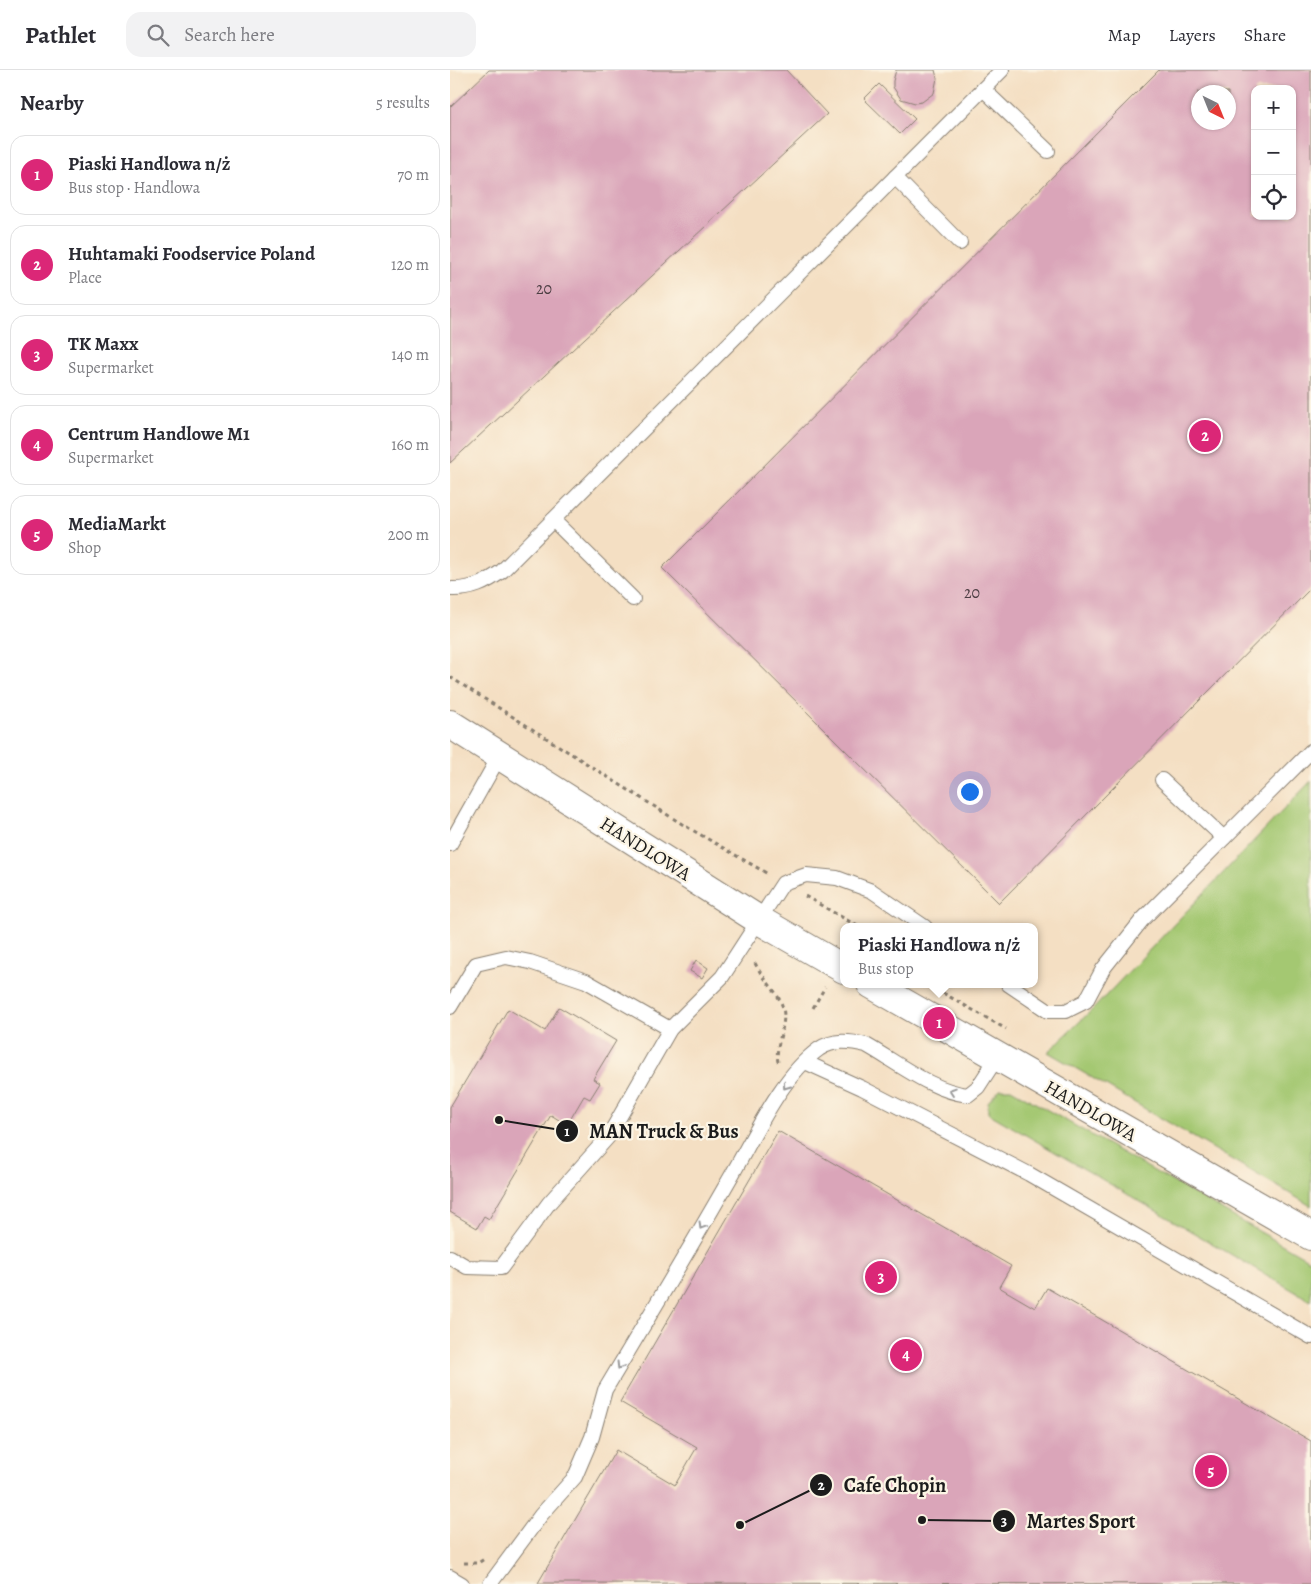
<!DOCTYPE html>
<html lang="en">
<head>
<meta charset="utf-8">
<style>
	body { margin:0; font-family:Alegreya,serif; background:#f2f2f3; color:#2b2b33 }
	.controls { position:absolute; right:15px; top:15px; display:grid; overflow:hidden; border-radius:10px; box-shadow:0 1px 4px #0004 }
	.controls button { width:45px; height:45px; display:grid; place-items:center; padding:0; border:0; border-bottom:1px solid #e1e1e2; background:#fff; color:#2b2b33; font:25px sans-serif }
	.compass { position:absolute; left:741px; top:15px; width:45px; height:45px; border-radius:50%; background:#fff; box-shadow:0 1px 4px #0004; rotate:137deg }
	.you { position:absolute; left:519px; top:721px; width:18px; height:18px; margin:-12px; border:4px solid #fff; border-radius:50%; background:#1a73e8; box-shadow:0 0 0 8px #1a73e833 }
	.badge { display:grid; place-items:center; width:32px; height:32px; border-radius:50%; background:#db2777; color:#fff; font-size:16px; font-weight:700 }
	.pin { position:absolute; translate:-50% -50%; border:2px solid #fff; box-shadow:0 1px 5px #0006 }
	.popup { position:absolute; left:390px; top:853px; width:198px; height:65px; box-sizing:border-box; display:grid; place-content:center; border-radius:10px; background:#fff; filter:drop-shadow(0 1px 4px #0005); font-size:16px; white-space:nowrap; color:#7c7c81 }
	.popup b { font-size:19px; color:#2b2b33 }
	.popup::after { content:''; position:absolute; left:50%; top:100%; margin-left:-10px; border:10px solid transparent; border-top-color:#fff }
	.list { margin:0; padding:0; list-style:none }
	h2 { display:flex; justify-content:space-between; align-items:center; height:65px; margin:0; padding:0 20px; font-size:21px }
	h2 small { font-size:16px; font-weight:400; color:#7c7c81 }
	.list li { display:grid; grid-template-columns:32px 1fr auto; gap:15px; align-items:center; box-sizing:border-box; height:80px; margin:0 10px 10px; padding:0 10px; border:1px solid #e1e1e2; border-radius:15px }
	.list b { display:block; font-size:19px; white-space:nowrap }
	.list p { margin:0; font-size:16px; white-space:nowrap; color:#7c7c81 }
	.list em { font-size:16px; font-style:normal; color:#7c7c81 }
	.icon { flex:none; width:28px; height:28px; fill:none; stroke:currentColor; stroke-width:2; stroke-linecap:round; stroke-linejoin:round }
	.map { position:relative; flex:none; width:861px; height:1514px; overflow:hidden }
	header { display:flex; align-items:center; gap:30px; box-sizing:border-box; height:70px; padding:0 25px; background:#fff; border-bottom:1px solid #e1e1e2 }
	header strong { font-size:24px }
	nav { display:flex; gap:28px; margin-inline-start:auto; font-size:18px }
	.search { width:350px; height:45px; background:#f2f2f3; display:flex; align-items:center; gap:12px; box-sizing:border-box; padding:0 18px; border-radius:15px; color:#7c7c81; font-size:19px }
	main { display:flex }
	aside { flex:1; background:#fff }
	.map>svg:first-child { display:block }
	.green { fill:#a4c872; stroke:#607247 }
	.building { fill:#daa5b9; fill-rule:evenodd }
	.lines { fill:none; stroke-linecap:round; stroke-linejoin:round }
	.lane-casing { stroke:#887e70; stroke-width:16 }
	.street-casing { stroke:#887e70; stroke-width:30 }
	.path { stroke:#887e70; stroke-width:3; stroke-dasharray:4 4; stroke-linecap:butt }
	.lane { stroke:#fff; stroke-width:14 }
	.street { stroke:#fff; stroke-width:28 }
	.oneway { stroke:#999 }
	.labels { text-anchor:middle; stroke-width:4.5; stroke-linejoin:round; paint-order:stroke }
	.number-label { font-size:16px; fill:#4c3e43 }
	.street-label { font-size:19px; fill:#1c1c1c; stroke:#fcf5e5 }
	.leader { fill:none; stroke:#1c1c1c; stroke-width:2 }
	.callout-dot { fill:#1c1c1c; stroke:#fcf5e5; stroke-width:2 }
	.mark-label { font-size:15px; text-anchor:middle; font-weight:bold; fill:#fff }
	.callout-label { font-size:20px; text-anchor:middle; font-weight:bold; fill:#1c1c1c; stroke:#fcf5e5; stroke-width:4.5; stroke-linejoin:round; paint-order:stroke }
</style>
</head>
<body>
<header>
<strong>Pathlet</strong>
<div class="search"><svg class="icon" aria-label="search" viewBox="0 0 24 24"><circle cx="10" cy="10" r="6"/><path d="M15 15l6 6"/></svg>Search here</div>
<nav><a>Map</a><a>Layers</a><a>Share</a></nav>
</header>
<main>
<aside>
<h2>Nearby<small>5 results</small></h2>
<ul class="list">
<li><span class="badge">1</span><div><b>Piaski Handlowa n/ż</b><p>Bus stop · Handlowa</p></div><em>70 m</em></li>
<li><span class="badge">2</span><div><b>Huhtamaki Foodservice Poland</b><p>Place</p></div><em>120 m</em></li>
<li><span class="badge">3</span><div><b>TK Maxx</b><p>Supermarket</p></div><em>140 m</em></li>
<li><span class="badge">4</span><div><b>Centrum Handlowe M1</b><p>Supermarket</p></div><em>160 m</em></li>
<li><span class="badge">5</span><div><b>MediaMarkt</b><p>Shop</p></div><em>200 m</em></li>
</ul>
</aside>
<div class="map">
<svg width="861" height="1514" viewBox="0 0 861 1514">
	<rect width="100%" height="100%" fill="#fcf5e5"/>
	<filter id="ink" filterUnits="userSpaceOnUse"><feTurbulence type="fractalNoise" baseFrequency=".02" numOctaves="2"/><feDisplacementMap in="SourceGraphic" scale="10" xChannelSelector="R" yChannelSelector="G"/><feConvolveMatrix kernelMatrix="1 2 1 2 8 2 1 2 1" color-interpolation-filters="sRGB"/></filter>
	<filter id="wash" filterUnits="userSpaceOnUse"><feTurbulence type="fractalNoise" baseFrequency=".0096" numOctaves="4" result="noise"/><feDisplacementMap in="SourceGraphic" scale="20" xChannelSelector="R" yChannelSelector="G"/><feGaussianBlur stdDeviation="1.12" result="paint"/><feColorMatrix in="noise" values="0 0 0 0 0 0 0 0 0 0 0 0 0 0 0 0 0 1.4 0 .05"/><feComposite in="paint" operator="in"/></filter>
	<g filter="url(#wash)">
		<rect width="100%" height="100%" fill="#f4dfc3"/>
		<g class="green">
			<path d="M861,711V1136L598,982L644,938Z"/>
			<path d="M550,1019H561L861,1191V1231L538,1043V1032Z"/>
		</g>
		<g id="blocks">
			<g class="building">
				<path d="M39,0H336L377,44L0,393V37Z"/>
				<path d="M446,0H485L487,8L484,23L472,32L465,33L451,29L443,17V11Z"/>
				<path d="M709,0H861V518L549,833L212,498ZM805,19H842V146H805ZM748,22H778V52H748Z"/>
				<path d="M429,14L465,49L450,64L414,29Z"/>
				<path d="M246,890L258,898L252,908L240,901Z"/>
				<path d="M109,937L166,971L143,1009L150,1013L140,1029L134,1026L117,1055L101,1045L39,1149L34,1146L27,1158L0,1142V1037L58,939L95,961Z"/>
				<path d="M328,1061L561,1196L549,1217L585,1238L597,1218L861,1371V1514L88,1513L166,1380L225,1415L247,1377L170,1332Z"/>
			</g>
		</g>
	</g>
	<g filter="url(#ink)">
		<use href="#blocks" fill-opacity="0" stroke="#887e70" stroke-width="1"/>
		<g class="lines">
			<defs>
				<g id="lane">
					<path d="M533,19L598,81"/>
					<path d="M445,107L510,173"/>
					<path d="M103,450L183,529"/>
					<path d="M0,519C21,520 36,513 52,501L552,0"/>
					<path d="M712,710L774,768"/>
					<path d="M0,774L50,685"/>
					<path d="M558,914L598,941H616L636,931L653,899L692,850L861,681"/>
					<path d="M0,937L26,894L56,887L80,892L136,911L220,959"/>
					<path d="M355,992L412,1018L579,1104L861,1267"/>
					<path d="M0,1187L17,1197L51,1198L99,1133L158,1067L220,959L272,907L333,813L356,805L387,808L422,821L475,857"/>
					<path d="M0,1507L12,1514"/>
					<path d="M40,1514L91,1445L125,1407L142,1367L155,1320C197,1250 239,1180 279,1110C303,1069 330,1007 369,979C384,969 400,971 416,975C448,993 482,1021 518,1025L528,1017L548,986"/>
				</g>
				<g id="street">
					<path d="M0,654L309,850L394,899"/>
					<path d="M421,914L861,1166"/>
				</g>
			</defs>
			<use href="#lane" class="lane-casing"/>
			<use href="#street" class="street-casing"/>
			<g class="path">
				<path d="M0,607L232,754L318,804"/>
				<path d="M355,826L409,857"/>
				<path d="M305,893C312,908 327,921 332,935C339,953 324,974 328,992"/>
				<path d="M479,915L556,959"/>
				<path d="M363,938L375,917"/>
				<path d="M14,1493H28L34,1489"/>
			</g>
			<use href="#lane" class="lane"/>
			<use href="#street" class="street"/>
		</g>
		<defs><path id="oneway-chevron" d="M-2-3.5L2.5 0L-2 3.5" fill="none" stroke-width="1.6" stroke-linecap="round" stroke-linejoin="round" transform="scale(1.25)"/></defs>
		<g class="oneway">
			<use href="#oneway-chevron" transform="translate(336 1016) rotate(126)"/>
			<use href="#oneway-chevron" transform="translate(502 1021) rotate(-161)"/>
			<use href="#oneway-chevron" transform="translate(252 1156) rotate(121)"/>
			<use href="#oneway-chevron" transform="translate(170 1296) rotate(121)"/>
		</g>
	</g>
	<g class="labels">
		<g class="number-label">
			<text x="94" y="224">20</text>
			<text x="522" y="528">20</text>
		</g>
		<g class="street-label">
			<text transform="translate(196 778) rotate(32)" y="7">HANDLOWA</text>
			<text transform="translate(641 1040) rotate(30)" y="7">HANDLOWA</text>
		</g>
	</g>
	<path class="leader" d="M49 1050L117 1061M290 1455L371 1415M472 1450L554 1451"/>
	<g class="callout-dot">
		<circle cx="49" cy="1050" r="5"/>
		<circle cx="290" cy="1455" r="5"/>
		<circle cx="472" cy="1450" r="5"/>
		<circle cx="117" cy="1061" r="12"/>
		<circle cx="371" cy="1415" r="12"/>
		<circle cx="554" cy="1451" r="12"/>
	</g>
	<g class="mark-label">
		<text x="117" y="1066">1</text>
		<text x="371" y="1420">2</text>
		<text x="554" y="1456">3</text>
	</g>
	<g class="callout-label">
		<text x="214" y="1068">MAN Truck &amp; Bus</text>
		<text x="445" y="1422">Cafe Chopin</text>
		<text x="631" y="1458">Martes Sport</text>
	</g>
</svg>
<div class="controls">
<button>+</button>
<button>−</button>
<button><svg class="icon" aria-label="locate" viewBox="0 0 24 24"><circle cx="12" cy="12" r="6"/><path d="M12 2v4M12 18v4M2 12h4M18 12h4"/></svg></button>
</div>
<svg class="compass" viewBox="-18 -18 36 36"><path d="M0-13l5 13h-10z" fill="#e53935"/><path d="M0 13l5-13h-10z" fill="#7c7c81"/></svg>
<div class="you"></div>
<div class="pin badge" style="left:489px;top:953px">1</div>
<div class="popup"><b>Piaski Handlowa n/ż</b>Bus stop</div>
<div class="pin badge" style="left:755px;top:366px">2</div>
<div class="pin badge" style="left:431px;top:1207px">3</div>
<div class="pin badge" style="left:456px;top:1285px">4</div>
<div class="pin badge" style="left:761px;top:1401px">5</div>
</div>
</main>
</body>
</html>
